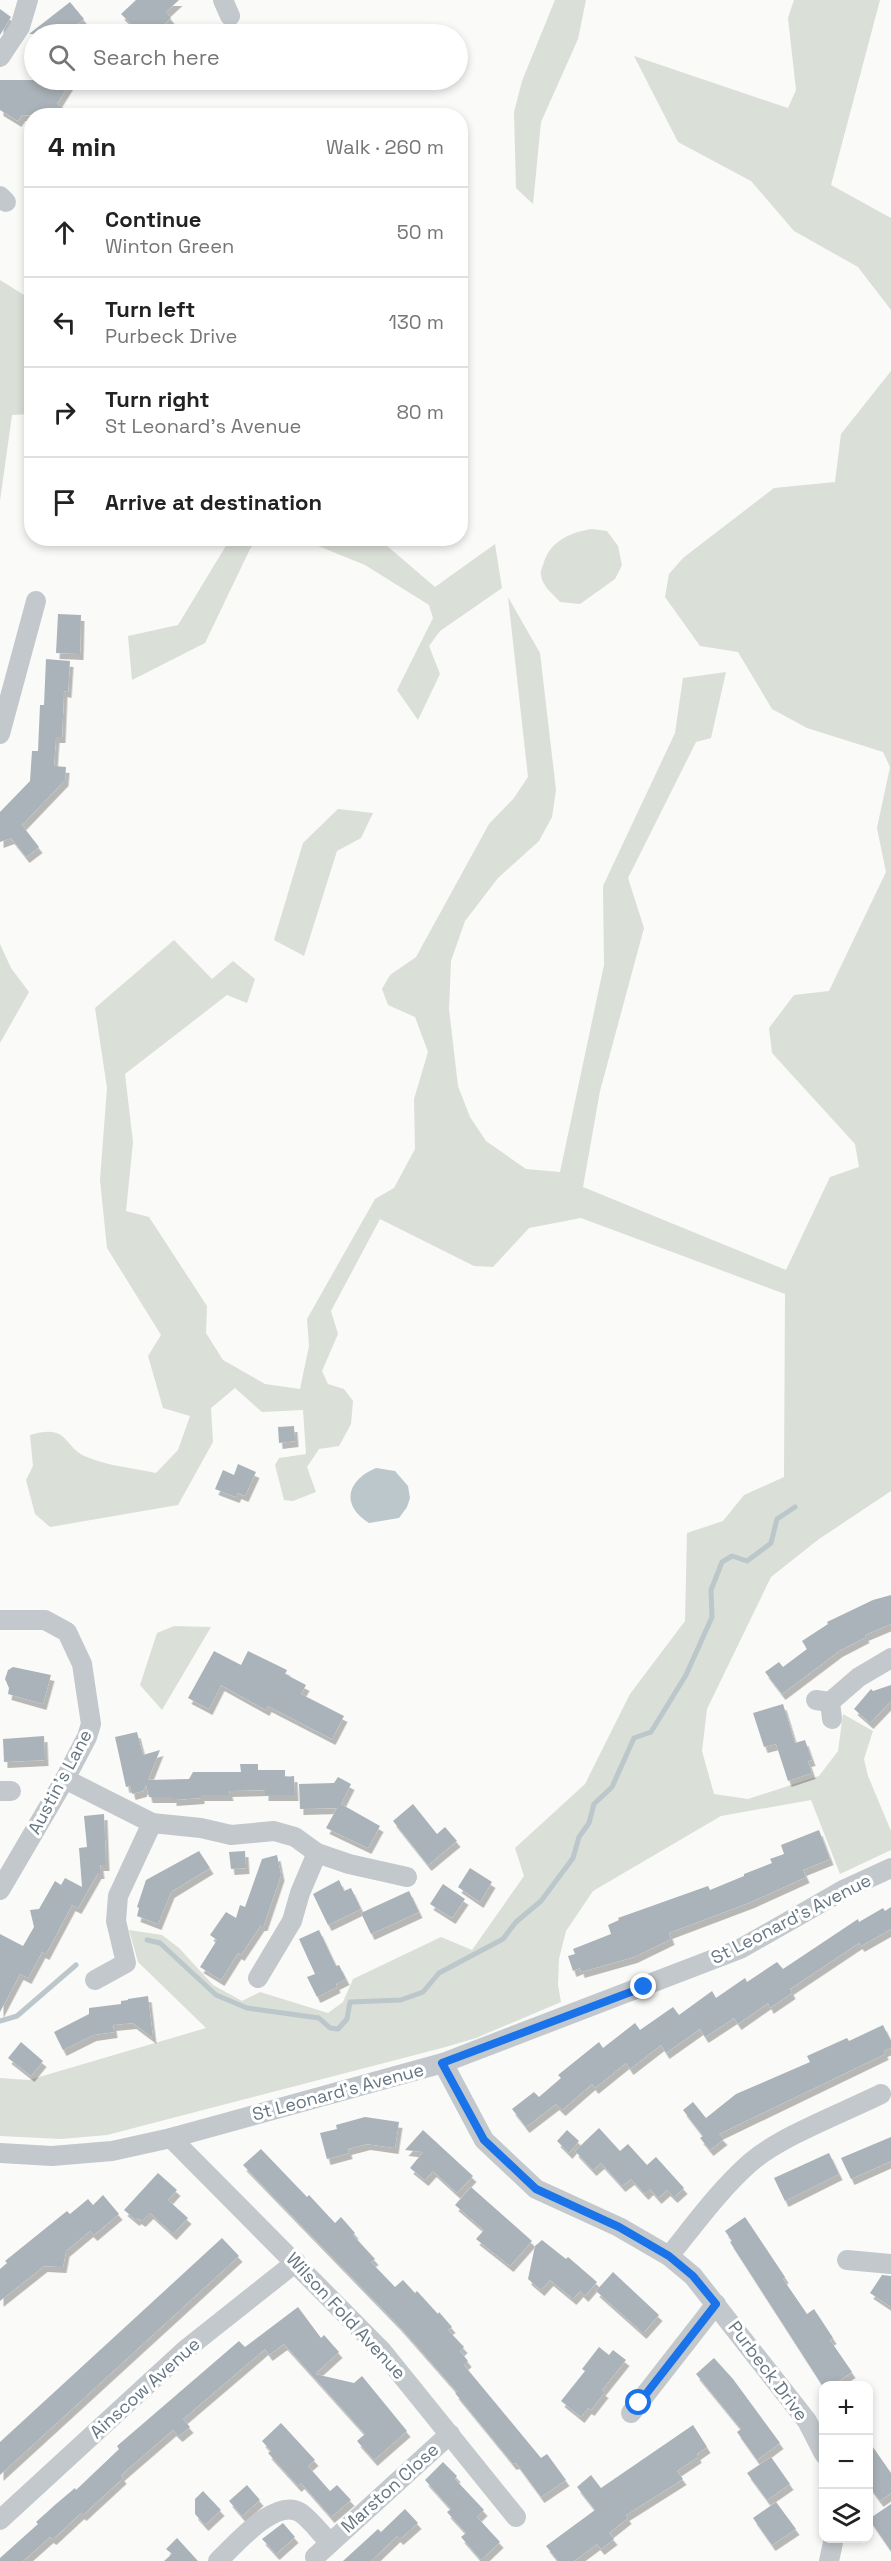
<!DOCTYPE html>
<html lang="en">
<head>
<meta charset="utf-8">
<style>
	body { margin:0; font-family:"Space Grotesk",sans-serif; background:#f2f2f2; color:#222 }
	.controls { position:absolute; right:18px; bottom:18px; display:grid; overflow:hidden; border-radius:12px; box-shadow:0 3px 9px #0003 }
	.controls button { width:54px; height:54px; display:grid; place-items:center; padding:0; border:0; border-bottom:2px solid #e0e0e0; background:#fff; color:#222; font:30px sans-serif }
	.stop { position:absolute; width:18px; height:18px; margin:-14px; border:4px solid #1a73e8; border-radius:50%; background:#fff }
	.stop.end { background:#1a73e8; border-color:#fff; box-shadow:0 2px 6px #0008 }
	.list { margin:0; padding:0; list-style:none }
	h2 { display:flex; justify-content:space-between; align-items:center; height:78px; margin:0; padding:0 24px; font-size:26px }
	h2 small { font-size:20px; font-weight:400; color:#767676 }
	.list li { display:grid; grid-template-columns:39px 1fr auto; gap:18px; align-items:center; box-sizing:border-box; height:90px; padding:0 24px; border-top:2px solid #e0e0e0 }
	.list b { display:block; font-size:22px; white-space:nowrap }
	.list p { margin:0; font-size:20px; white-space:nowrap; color:#767676 }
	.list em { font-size:20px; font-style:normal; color:#767676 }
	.icon { flex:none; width:33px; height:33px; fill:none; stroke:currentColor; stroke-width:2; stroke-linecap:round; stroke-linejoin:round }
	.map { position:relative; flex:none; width:891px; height:2561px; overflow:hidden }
	.search { position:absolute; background:#fff; box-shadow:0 3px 9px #0003; left:24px; top:24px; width:444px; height:66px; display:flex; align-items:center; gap:15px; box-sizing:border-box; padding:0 21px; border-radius:33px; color:#767676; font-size:22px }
	.panel { position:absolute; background:#fff; box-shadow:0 3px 9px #0003; left:24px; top:108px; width:444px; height:438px; border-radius:24px }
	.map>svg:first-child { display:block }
	.green { fill:#dadfd7 }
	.water { fill:#bbc7cb }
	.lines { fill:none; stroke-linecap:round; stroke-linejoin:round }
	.stream { stroke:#bbc7cb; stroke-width:5 }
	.building { fill:#aab3b9; filter:url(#shadow) }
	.minor { stroke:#c3c8cc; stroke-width:20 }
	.route { stroke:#1a73e8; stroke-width:8 }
	.labels { text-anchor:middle; stroke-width:6; stroke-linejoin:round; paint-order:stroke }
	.street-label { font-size:18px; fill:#657683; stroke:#fff }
</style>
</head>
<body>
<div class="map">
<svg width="891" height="2561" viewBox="0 0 891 2561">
	<defs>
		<filter id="shadow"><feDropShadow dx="3.5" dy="6" stdDeviation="0" flood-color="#0004"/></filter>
	</defs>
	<rect width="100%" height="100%" fill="#fafaf8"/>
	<g class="green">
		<path d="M555,0H586L578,39L541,122L533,204L516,188L514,112L522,81Z"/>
		<path d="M794,0H880L831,185L891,218V310L858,267L794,231L751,181L678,142L634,56L788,108L796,90L788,18Z"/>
		<path d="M0,280L32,300L31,414L12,415L0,501Z"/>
		<path d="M891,371V1491L819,1539L771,1577L707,1709L702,1751L714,1794L748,1799L819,1776L838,1751L843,1714L873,1731L864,1759L868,1776L891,1831V1850L840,1874L811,1800L721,1816L593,1891L566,1931L559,1959L558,1985L561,2002L476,2038L442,2048L107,2135L61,2139L0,2136V2078L29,2080L206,2028L138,1962L129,1930L162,1935L179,1948L213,1985L242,2001L260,1992L328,2013L343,2002L353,1979L441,1937L472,1950L524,1876L515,1848L585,1784L630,1694L685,1621L687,1533L723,1521L744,1495L784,1477L785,1294L581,1218L529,1228L493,1267L474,1266L380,1219L331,1311L338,1334L322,1371L328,1384L344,1389L353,1401L351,1424L339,1446L319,1449L307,1467L316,1492L293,1501L284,1500L275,1465L279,1458L306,1454L303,1410L262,1412L235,1388L211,1408L213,1442L178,1505L50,1527L35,1514L26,1480L33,1466L30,1435C70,1423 62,1447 87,1457C107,1466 134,1468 156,1473L178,1450L190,1416L163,1408L148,1356L161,1335L107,1248L100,1180L107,1088L95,1008L174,940L212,979L233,961L255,979L247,1003L227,995L125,1074L133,1142L126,1211L149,1217L207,1306L206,1333L223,1360L265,1384L300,1389L309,1346L307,1319L375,1199L394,1188L415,1149L414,1099L428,1052L415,1017L388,1005L382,989L390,975L416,957L489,824L514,798L528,777L508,597L540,653L556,790L552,817L539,841L498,878L465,921L451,961L449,1009L458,1086L470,1117L486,1141L526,1169L560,1172L604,965L603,886L675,733L683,678L726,672L711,738L696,742L628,878L644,928L600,1091L583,1187L786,1270L830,1177L859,1167L855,1144L772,1053L769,1028L794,995L829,991L886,872L877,828L890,767L883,752L807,728L772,709L738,652L700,646L665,597L669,574L683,558L774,488L835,482L841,434Z"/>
		<path d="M592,529L607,531L618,546L622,565L615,579L580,604L560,602C553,594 542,586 541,575C540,571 543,566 544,562C551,540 572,532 592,529Z"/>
		<path d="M230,539H266L251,547L205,643L132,680L128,636L178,625Z"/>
		<path d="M301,539H379L435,587L495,544L502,588L440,631L429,646L440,674L418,720L397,690L433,618L429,605L365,565Z"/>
		<path d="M338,809L373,813L361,838L337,851L304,956L274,940L303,843Z"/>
		<path d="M0,944L11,968L29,992L0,1043Z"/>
		<path d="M174,1626L211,1627L162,1710L140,1685L157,1633Z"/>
	</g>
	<path class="water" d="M376,1468L395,1471L408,1486L410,1498L407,1507L399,1518L369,1523C340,1505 347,1480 376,1468Z"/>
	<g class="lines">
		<g class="stream">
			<path d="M147,1940L160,1943L216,1995L247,2008L319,2018L330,2028L338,2029L347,2019L350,2002L401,2000L423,1992L439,1973L503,1939L516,1922L541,1901L573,1858L579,1837L589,1823L594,1804L612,1787L634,1738L651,1732L686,1675L712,1617L711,1590L722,1562L732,1556L747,1561L771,1543L777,1519L795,1507"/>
			<path d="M0,2021L17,2016L76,1965"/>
		</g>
	</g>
	<g class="building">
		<path d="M136,0H179L166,12L171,18L154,34H141L121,14Z"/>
		<path d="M70,2L84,19L64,34H29Z"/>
		<path d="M0,9L11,17L0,35Z"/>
		<path d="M0,80H72L57,104L76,116L22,115L18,121L0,110Z"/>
		<path d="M58,614L81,615L80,654L56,653Z"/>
		<path d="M46,659L70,661L68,692L64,691L62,737H56L54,766L66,767L65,780L22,825L39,847L26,857L11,838L0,842V812L30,781L32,751H38L40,705H44Z"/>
		<path d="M294,1426L295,1441L279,1443L278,1427Z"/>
		<path d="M238,1464L256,1472L245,1496L238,1493L236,1497L215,1489L223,1470L234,1475Z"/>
		<path d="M891,1595V1624L865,1635L866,1637L839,1651L782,1694L765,1672L779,1662L783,1667L807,1649L802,1641L828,1624L827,1622L873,1600Z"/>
		<path d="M214,1651L241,1665L248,1651L287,1670L285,1674L306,1685L301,1694L344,1716L332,1739L268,1706L266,1710L221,1685L209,1709L188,1698Z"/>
		<path d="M13,1667L51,1675L43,1704L8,1694L9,1688L5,1679L8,1670Z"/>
		<path d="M891,1685V1701L870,1723L854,1709L871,1689L873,1691Z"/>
		<path d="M783,1704L795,1743L805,1740L812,1760L808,1761L812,1773L788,1781L776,1744L764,1747L753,1713Z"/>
		<path d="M137,1732L143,1755L160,1750L148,1780L189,1779L193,1772H241L240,1764H258V1770H285V1777L294,1776L295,1795H265V1790L229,1791L230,1795H201V1798L173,1800V1797H149L146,1785L143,1791L132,1794L130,1786L126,1787L115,1737Z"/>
		<path d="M44,1736L45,1760L4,1762L3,1739Z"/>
		<path d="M338,1777L351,1784L341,1804L380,1826L368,1848L326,1828L337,1808L300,1809L299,1784L334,1783Z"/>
		<path d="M413,1804L437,1834L445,1827L457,1841L428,1865L393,1821Z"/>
		<path d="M104,1814L106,1865H100L101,1873H98L78,1908L72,1905L46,1954L42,1952L28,1978L20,1974L0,2012V1934L23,1946L34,1927L30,1910L39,1909L55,1881L61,1885L65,1878L82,1887L79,1848L87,1847L84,1816Z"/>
		<path d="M819,1830L830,1859L803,1870L806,1877L751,1902L669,1933L671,1939L634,1957L581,1972L580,1968L573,1971L568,1956L575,1954L573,1949L611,1934L608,1925L619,1920L618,1918L708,1886L710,1890L744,1876V1874L772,1863L770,1859L784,1854L781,1845Z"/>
		<path d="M199,1851L210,1868L171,1892L158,1924L137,1916L139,1908L137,1907L146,1880Z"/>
		<path d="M245,1851L246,1868L231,1869L229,1852Z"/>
		<path d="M277,1855L281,1875L264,1925H261L241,1955L238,1953L221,1980L200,1967L217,1940L210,1935L226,1912L236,1918L240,1905L245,1907L262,1859Z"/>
		<path d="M470,1868L492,1882L480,1902L458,1887Z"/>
		<path d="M339,1880L344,1891L351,1888L361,1909L328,1925L313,1894Z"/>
		<path d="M443,1884L465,1899L452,1918L430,1904Z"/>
		<path d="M409,1891L419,1912L371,1934L361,1913Z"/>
		<path d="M891,1907V1929L861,1946L859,1943L790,1989L792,1993L770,2008L768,2003L738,2024L734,2018L705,2037L700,2029L666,2053L661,2045L630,2069L626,2063L595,2088L592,2084L562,2110L556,2104L526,2127L512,2109L534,2092L539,2097L561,2078L558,2075L599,2042L603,2048L635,2023L640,2030L673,2007L679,2015L712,1991L716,1998L745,1978L747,1982L777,1962L783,1969L858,1919L859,1922L883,1908L885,1911Z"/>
		<path d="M319,1930L336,1966L339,1965L346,1979L336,1984L337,1987L317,1997L307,1977L315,1974L299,1939Z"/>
		<path d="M148,1996L153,2038L133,2023L113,2025L114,2032L93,2035L63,2050L54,2032L89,2014V2008L121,2004V2001L128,2000V1999Z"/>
		<path d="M883,2025L891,2041V2048L884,2051L885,2054L719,2134L724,2139L710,2150L700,2138L703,2136L683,2110L693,2102L706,2118L736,2094L810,2062L807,2056L847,2038L849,2041Z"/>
		<path d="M21,2042L43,2061L31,2076L8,2058Z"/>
		<path d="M365,2117L399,2122L395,2148L367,2144L348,2149L349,2153L327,2159L320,2133L337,2129L336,2125Z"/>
		<path d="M599,2128L620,2151L628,2144L647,2165L656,2157L684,2188L674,2197L667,2190L658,2198L650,2189L645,2194L631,2179L622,2186L601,2163L593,2170L575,2151Z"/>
		<path d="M423,2130L473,2176L457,2193L433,2171L425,2180L410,2168L423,2152L405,2150Z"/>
		<path d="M567,2130L579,2141L569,2153L557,2141Z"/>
		<path d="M891,2137V2161L851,2179L841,2158Z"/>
		<path d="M261,2149L307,2197L309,2195L335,2223L341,2217L355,2233L353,2235L375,2259L371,2262L395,2287L403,2280L415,2293L417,2291L438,2314L439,2312L452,2327L448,2330L464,2347L460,2351L468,2361L464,2365L541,2458L547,2454L566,2480L541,2497L516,2463L513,2464L455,2393L457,2392L398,2325L243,2165Z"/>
		<path d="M829,2153L839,2174L785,2201L774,2178Z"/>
		<path d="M158,2173L177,2190L168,2200L188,2218L173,2234L150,2213L142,2221L138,2218L136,2220L124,2210Z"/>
		<path d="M471,2187L532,2241L510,2266L476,2239L484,2230L455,2205Z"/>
		<path d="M103,2195L119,2214L94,2235L90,2231L66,2251L63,2267L44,2266L0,2301V2269L7,2263L5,2261L67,2211L70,2214L88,2199L93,2205Z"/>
		<path d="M745,2217L785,2277L783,2279L807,2314L814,2309L833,2338L830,2340L852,2372L833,2385H822L730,2242L732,2241L725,2231Z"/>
		<path d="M222,2238L239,2256L0,2475V2442Z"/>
		<path d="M542,2240L566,2259L568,2257L597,2282L585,2296L580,2291L573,2299L550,2280L541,2290L528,2279L535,2246Z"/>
		<path d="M613,2272L659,2315L643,2333L596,2291Z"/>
		<path d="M882,2275L891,2276V2307L870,2293Z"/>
		<path d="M298,2307L321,2338L324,2335L339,2352L315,2374L354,2383L362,2376L407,2431L374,2460L357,2441L365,2434L284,2344L269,2355L265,2349L183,2419L190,2427L179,2436L173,2430L121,2475L123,2478L83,2515L81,2513L53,2539L50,2537L23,2561H0V2558L38,2524L36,2522L56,2504L75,2488L76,2490L117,2451L119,2449L117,2446L239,2341L245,2347Z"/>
		<path d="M599,2347L609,2355L613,2350L626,2360L602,2390L605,2392L591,2410L588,2408L581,2417L561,2401L585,2371L582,2369Z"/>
		<path d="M714,2358L733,2379L780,2443L757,2460L737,2432L741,2429L696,2374Z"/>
		<path d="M281,2423L315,2460L308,2466L330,2491L337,2485L351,2500L331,2517L309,2492L301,2483L298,2486L268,2453L271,2451L262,2441Z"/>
		<path d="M693,2425L707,2447L697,2454L698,2457L677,2471L683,2479L626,2515L628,2518L609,2533L614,2539L601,2549L597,2544L574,2561H558L546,2546L595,2510L577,2487L591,2475L601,2488Z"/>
		<path d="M868,2440L891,2473V2493L880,2501L868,2485Z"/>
		<path d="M771,2457L790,2484L767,2500L747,2473Z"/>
		<path d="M443,2462L457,2476L455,2479L484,2510L477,2517L500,2542L481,2560L461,2537L466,2533L447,2512L451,2509L425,2480Z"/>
		<path d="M247,2485L260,2500L242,2516L229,2501Z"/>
		<path d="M203,2491L221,2510L205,2525L195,2514V2499Z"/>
		<path d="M776,2502L796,2529L772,2545L753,2518Z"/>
		<path d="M891,2504V2551L869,2519Z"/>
		<path d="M405,2509L418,2523L400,2539L397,2536L371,2561H343L378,2529L381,2532Z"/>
		<path d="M283,2523L295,2537L276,2554L262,2539Z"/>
		<path d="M177,2538L198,2561H164L172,2554L166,2549Z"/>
	</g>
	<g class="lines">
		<g class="minor">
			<path d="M223,0L230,16"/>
			<path d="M0,57L20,27L28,0"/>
			<path d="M0,196L6,202"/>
			<path d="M0,734L36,601"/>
			<path d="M0,1620H45L67,1632L82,1664L91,1724L87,1737L65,1779L0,1890"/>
			<path d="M816,1700L830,1702L832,1719"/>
			<path d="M830,1702L859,1677L891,1658"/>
			<path d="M65,1779L152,1823L201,1828L231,1835L274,1831L295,1837L317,1853L349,1864L407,1877"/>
			<path d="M0,1791H11"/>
			<path d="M258,1978L292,1921L300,1893L317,1853"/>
			<path d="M95,1980L126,1963L116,1921L118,1896L152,1823"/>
			<path d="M443,2063L484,2140L536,2189L619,2227L669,2256L693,2276L807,2421L824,2454"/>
			<path d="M171,2138L382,2351L516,2517"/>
			<path d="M0,2153L52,2156L112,2151L171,2138L443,2063L740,1949L845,1889L891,1868"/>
			<path d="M669,2256C695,2224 720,2189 751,2162C783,2135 843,2113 881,2094"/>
			<path d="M847,2260L891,2264"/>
			<path d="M631,2413L716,2304"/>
			<path d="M0,2520L185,2350L296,2262"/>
			<path d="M315,2557L450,2434"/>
			<path d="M218,2561C235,2545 276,2496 301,2513C312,2521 321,2534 330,2543"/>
			<path d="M829,2561L834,2538"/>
		</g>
	</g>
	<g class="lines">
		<path class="route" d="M639,2403L716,2304L693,2276L669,2256L619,2227L536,2189L484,2140L442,2063L644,1987"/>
	</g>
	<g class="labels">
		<g class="street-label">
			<text transform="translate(60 1782) rotate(-62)" y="6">Austin's Lane</text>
			<text transform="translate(791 1919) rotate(-27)" y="6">St Leonard's Avenue</text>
			<text transform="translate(338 2092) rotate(-15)" y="6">St Leonard's Avenue</text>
			<text transform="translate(346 2316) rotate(47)" y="6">Wilson Fold Avenue</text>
			<text transform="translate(768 2371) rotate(53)" y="6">Purbeck Drive</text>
			<text transform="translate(145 2388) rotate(-42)" y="6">Ainscow Avenue</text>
			<text transform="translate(390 2488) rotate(-42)" y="6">Marston Close</text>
		</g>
	</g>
</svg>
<div class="controls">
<button>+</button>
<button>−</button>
<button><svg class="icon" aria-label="layers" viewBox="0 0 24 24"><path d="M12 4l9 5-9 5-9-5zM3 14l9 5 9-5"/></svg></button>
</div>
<div class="stop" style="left:639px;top:2403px"></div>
<div class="stop end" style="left:644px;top:1987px"></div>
<div class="search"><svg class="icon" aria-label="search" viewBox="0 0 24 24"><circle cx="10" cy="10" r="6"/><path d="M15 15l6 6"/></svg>Search here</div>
<section class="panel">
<h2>4 min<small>Walk · 260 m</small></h2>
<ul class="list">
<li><svg class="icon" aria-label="ahead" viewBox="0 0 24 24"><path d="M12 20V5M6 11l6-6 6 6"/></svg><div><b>Continue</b><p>Winton Green</p></div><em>50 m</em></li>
<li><svg class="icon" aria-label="left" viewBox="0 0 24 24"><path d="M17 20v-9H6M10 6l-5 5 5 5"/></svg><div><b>Turn left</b><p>Purbeck Drive</p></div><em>130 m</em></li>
<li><svg class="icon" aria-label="right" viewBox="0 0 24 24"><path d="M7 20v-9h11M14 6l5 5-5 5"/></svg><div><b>Turn right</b><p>St Leonard's Avenue</p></div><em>80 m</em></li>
<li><svg class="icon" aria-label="arrive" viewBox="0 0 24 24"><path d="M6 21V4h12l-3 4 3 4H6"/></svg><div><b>Arrive at destination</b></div></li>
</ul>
</section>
</div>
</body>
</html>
